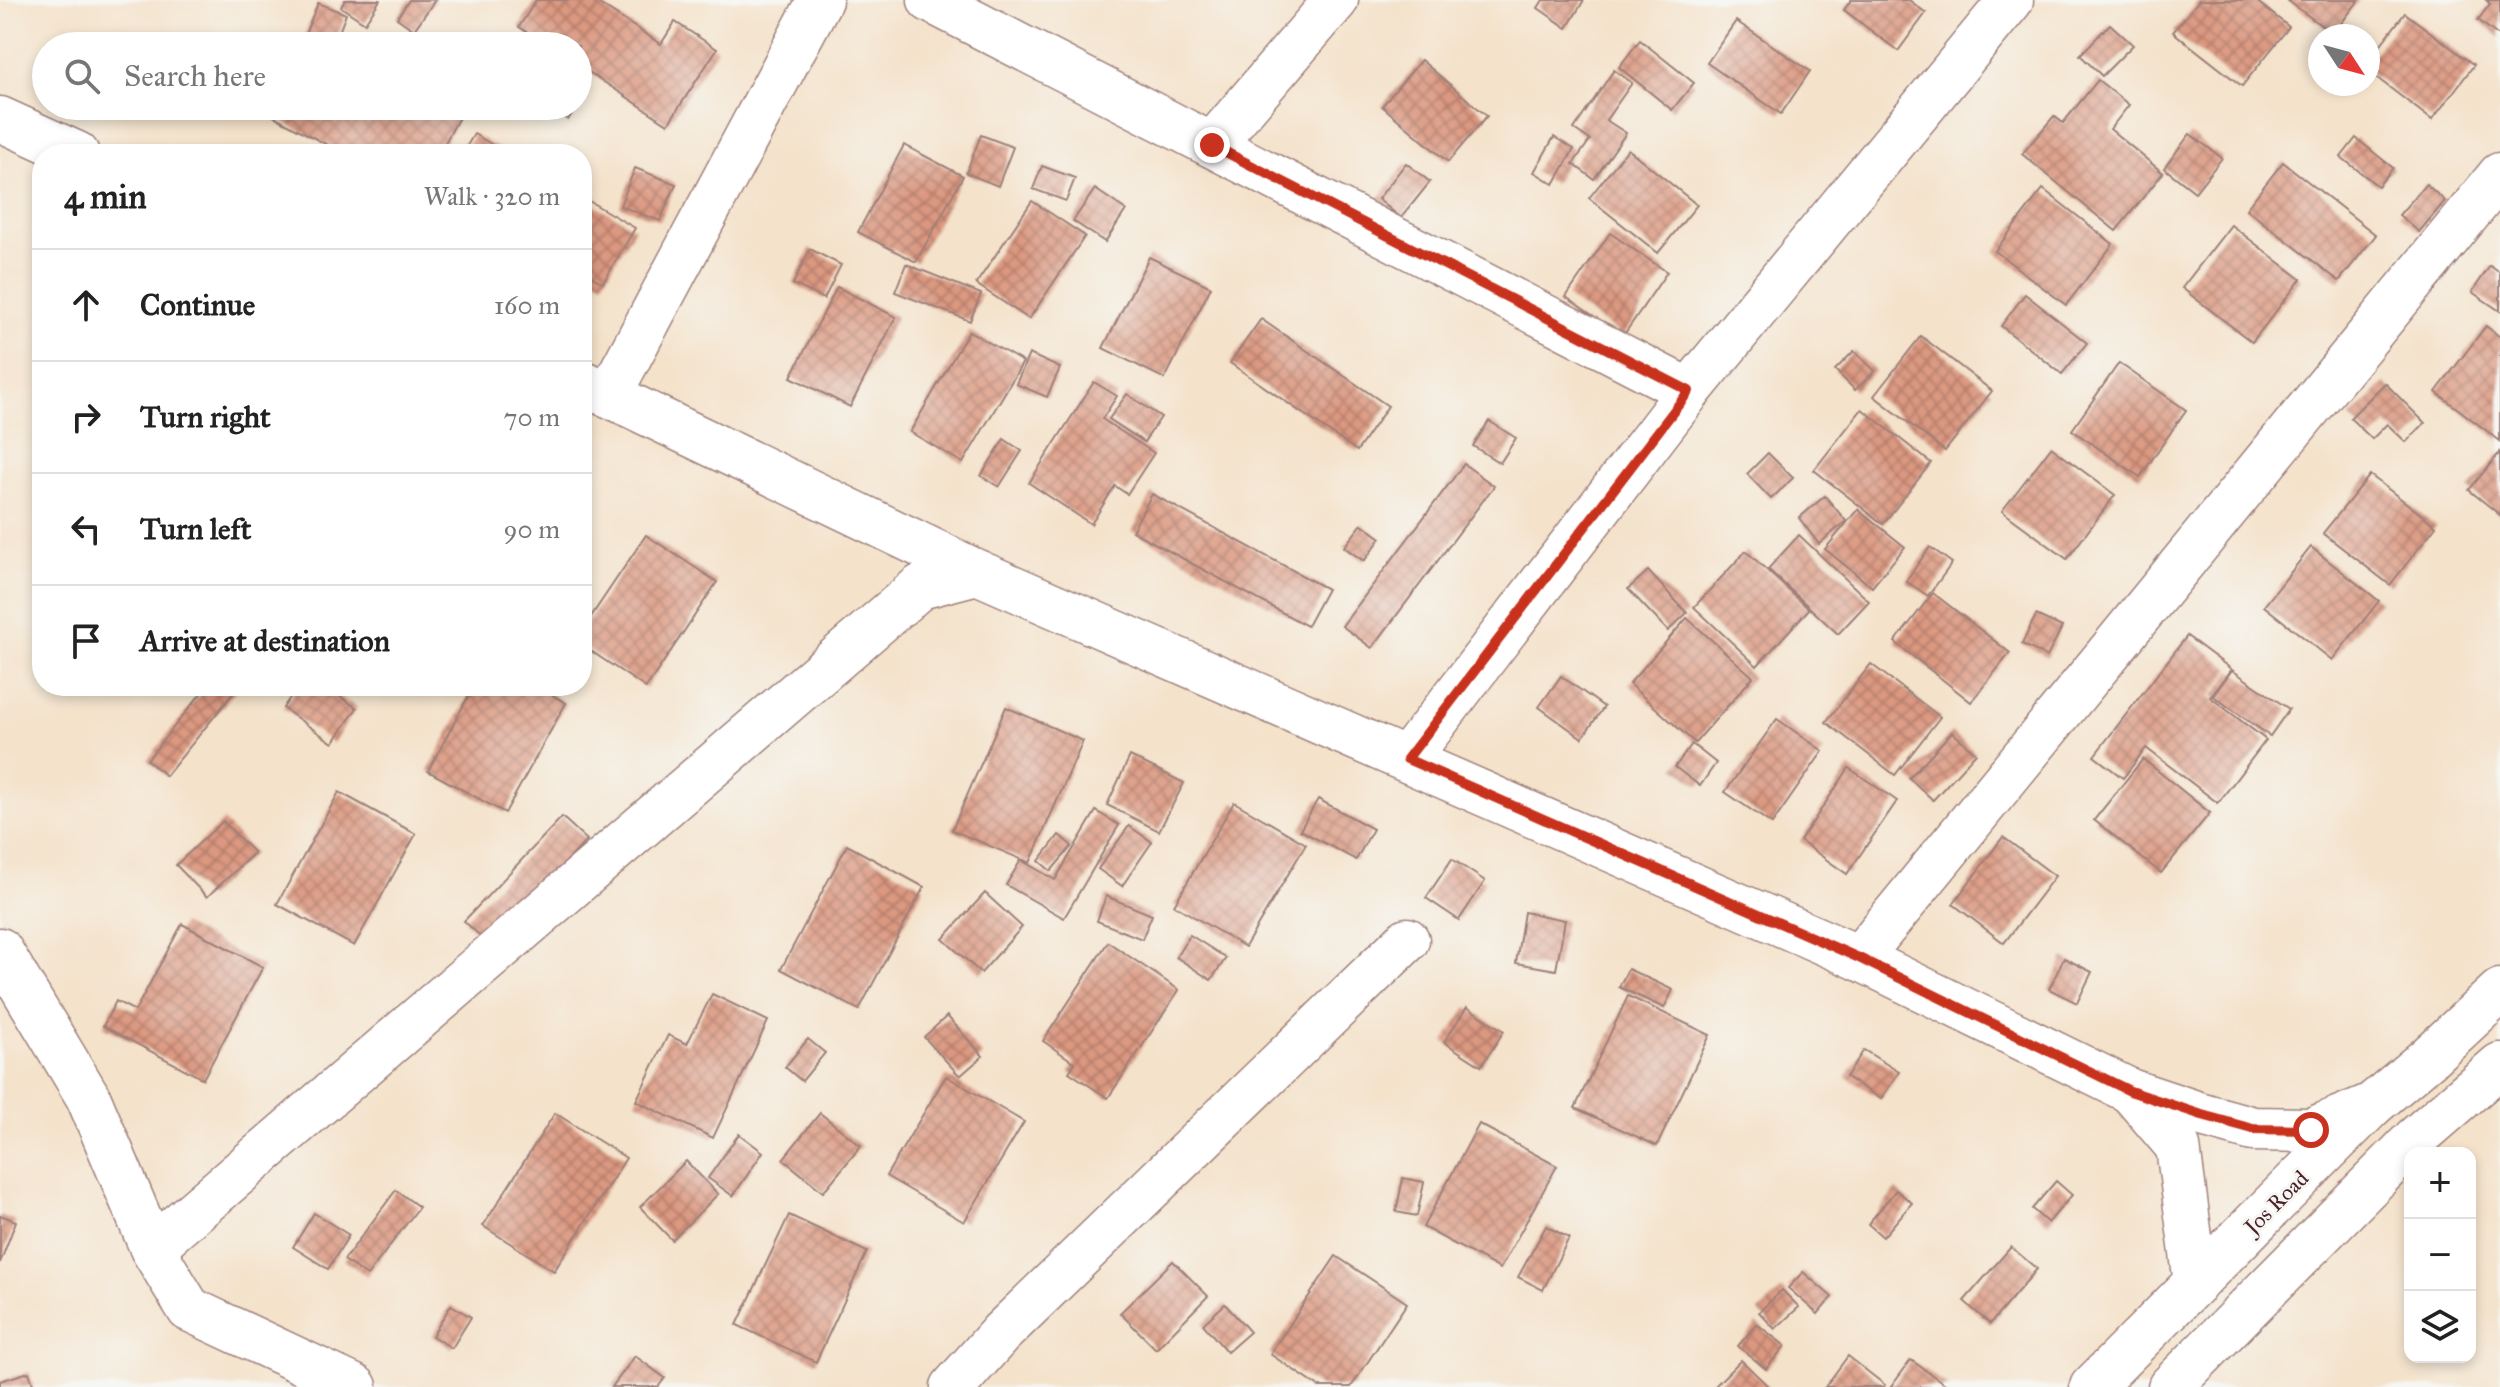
<!DOCTYPE html>
<html lang="en">
<head>
<meta charset="utf-8">
<style>
	body { margin:0; font-family:"IM FELL Great Primer",serif; background:#f6f6f6; color:#222 }
	.controls { position:absolute; right:24px; bottom:24px; display:grid; overflow:hidden; border-radius:16px; box-shadow:0 4px 12px #0003 }
	.controls button { width:72px; height:72px; display:grid; place-items:center; padding:0; border:0; border-bottom:2px solid #e0e0e0; background:#fff; color:#222; font:40px sans-serif }
	.compass { position:absolute; left:2308px; top:24px; width:72px; height:72px; border-radius:50%; background:#fff; box-shadow:0 4px 12px #0003; rotate:126deg }
	.stop { position:absolute; width:24px; height:24px; margin:-18px; border:6px solid #c8321e; border-radius:50%; background:#fff }
	.stop.end { background:#c8321e; border-color:#fff; box-shadow:0 2px 8px #0008 }
	.list { margin:0; padding:0; list-style:none }
	h2 { display:flex; justify-content:space-between; align-items:center; height:104px; margin:0; padding:0 32px; font-size:34px }
	h2 small { font-size:26px; font-weight:400; color:#767676 }
	.list li { display:grid; grid-template-columns:52px 1fr auto; gap:24px; align-items:center; box-sizing:border-box; height:112px; padding:0 32px; border-top:2px solid #e0e0e0 }
	.list b { display:block; font-size:30px; white-space:nowrap }
	.list em { font-size:26px; font-style:normal; color:#767676 }
	.icon { flex:none; width:44px; height:44px; fill:none; stroke:currentColor; stroke-width:2; stroke-linecap:round; stroke-linejoin:round }
	.map { position:relative; flex:none; width:2500px; height:1387px; overflow:hidden }
	.search { position:absolute; background:#fff; box-shadow:0 4px 12px #0003; left:32px; top:32px; width:560px; height:88px; display:flex; align-items:center; gap:20px; box-sizing:border-box; padding:0 28px; border-radius:44px; color:#767676; font-size:30px }
	.panel { position:absolute; background:#fff; box-shadow:0 4px 12px #0003; left:32px; top:144px; width:560px; height:552px; border-radius:32px }
	.map>svg:first-child { display:block }
	.building { fill:url(#building-cross-hatch) }
	.lines { fill:none; stroke-linecap:round; stroke-linejoin:round }
	.minor-casing { stroke:#9f807a; stroke-width:47 }
	.trunk-casing { stroke:#9f807a; stroke-width:47 }
	.minor { stroke:#fff; stroke-width:44 }
	.trunk { stroke:#fff; stroke-width:44 }
	.route { stroke:#c8321e; stroke-width:10 }
	.labels { text-anchor:middle; stroke-width:6; stroke-linejoin:round; paint-order:stroke }
	.street-label { font-size:22px; fill:#4a1f2b; stroke:#f6f6f2 }
</style>
</head>
<body>
<div class="map">
<svg width="2500" height="1387" viewBox="0 0 2500 1387">
	<defs>
		<pattern id="building-cross-hatch" width="8" height="8" patternUnits="userSpaceOnUse" patternTransform="scale(2)"><rect width="8" height="8" fill="#dc9981"/><path d="M0 0l8 8M0 8l8-8" fill="none" stroke="#b47c6a"/></pattern>
	</defs>
	<rect width="100%" height="100%" fill="#f6f6f2"/>
	<filter id="ink" filterUnits="userSpaceOnUse"><feTurbulence type="fractalNoise" baseFrequency=".0125" numOctaves="2"/><feDisplacementMap in="SourceGraphic" scale="16" xChannelSelector="R" yChannelSelector="G"/><feConvolveMatrix kernelMatrix="1 2 1 2 8 2 1 2 1" color-interpolation-filters="sRGB"/></filter>
	<filter id="wash" filterUnits="userSpaceOnUse"><feTurbulence type="fractalNoise" baseFrequency=".006" numOctaves="4" result="noise"/><feDisplacementMap in="SourceGraphic" scale="32" xChannelSelector="R" yChannelSelector="G"/><feGaussianBlur stdDeviation="1.8" result="paint"/><feColorMatrix in="noise" values="0 0 0 0 0 0 0 0 0 0 0 0 0 0 0 0 0 1.4 0 .05"/><feComposite in="paint" operator="in"/></filter>
	<g filter="url(#wash)">
		<rect width="100%" height="100%" fill="#f4e2ca"/>
		<g id="blocks">
			<g class="building">
				<path d="M345,0H380L365,23L341,7Z"/>
				<path d="M409,0H435L414,30L397,18Z"/>
				<path d="M536,0H593L661,44L675,22L717,49L668,124L578,65V46H548L519,27Z"/>
				<path d="M1543,0H1584L1567,28L1538,8Z"/>
				<path d="M1851,0H1909L1926,13L1898,51L1844,10Z"/>
				<path d="M2199,0H2255L2289,27L2242,86L2173,32Z"/>
				<path d="M2287,0H2359L2333,34Z"/>
				<path d="M2486,0H2500V37L2478,20L2490,4Z"/>
				<path d="M318,3L346,14L334,45L305,34Z"/>
				<path d="M2405,13L2474,65L2432,120L2368,71V61Z"/>
				<path d="M1736,21L1810,71L1781,114L1707,63Z"/>
				<path d="M2110,24L2133,45L2102,76L2080,55Z"/>
				<path d="M1640,40L1694,83L1672,110L1619,67Z"/>
				<path d="M1421,60L1487,116L1448,162L1382,106Z"/>
				<path d="M1614,70L1632,83L1606,120L1626,133L1594,179L1573,164L1590,140L1574,129Z"/>
				<path d="M2098,80L2129,105L2110,129L2163,173L2116,231L2022,154L2054,116L2063,123Z"/>
				<path d="M255,106H460L464,108L439,154H344Z"/>
				<path d="M548,106H577L568,120Z"/>
				<path d="M474,134L508,154H462Z"/>
				<path d="M2190,134L2222,158L2195,192L2164,168Z"/>
				<path d="M981,135L1013,147L998,186L966,173Z"/>
				<path d="M1554,137L1574,149L1554,184L1534,172Z"/>
				<path d="M2356,138L2393,168L2378,186L2341,157Z"/>
				<path d="M904,145L963,176L916,262L858,232Z"/>
				<path d="M1628,149L1697,205L1658,253L1589,198Z"/>
				<path d="M2283,162L2376,235L2339,281L2246,209Z"/>
				<path d="M1406,163L1430,182L1401,218L1378,199Z"/>
				<path d="M1042,166L1075,178L1066,201L1033,189Z"/>
				<path d="M635,168L676,184L660,221L620,206Z"/>
				<path d="M2426,184L2445,201L2419,232L2399,215Z"/>
				<path d="M1095,189L1126,210L1105,242L1073,221Z"/>
				<path d="M2043,189L2113,244L2066,305L1995,251Z"/>
				<path d="M582,197L635,228L603,283L582,271Z"/>
				<path d="M1032,201L1085,236L1029,319L976,284Z"/>
				<path d="M2231,225L2301,279L2252,342L2182,288Z"/>
				<path d="M1610,233L1667,272L1623,336L1566,297Z"/>
				<path d="M810,249L841,265L824,299L793,284Z"/>
				<path d="M1149,257L1211,287L1165,379L1103,348Z"/>
				<path d="M906,264L981,294L970,321L895,292Z"/>
				<path d="M2490,266L2500,273V311L2472,292Z"/>
				<path d="M837,287L896,317L850,407L791,377Z"/>
				<path d="M2025,294L2087,343L2062,374L2001,326Z"/>
				<path d="M1261,319L1388,406L1357,451L1230,363Z"/>
				<path d="M2486,326L2500,337V441L2436,392Z"/>
				<path d="M969,331L1023,362L963,463L910,432Z"/>
				<path d="M1921,336L1992,391L1945,451L1874,396Z"/>
				<path d="M1854,351L1875,371L1855,390L1835,370Z"/>
				<path d="M1029,354L1060,368L1047,397L1016,384Z"/>
				<path d="M2119,363L2186,410L2140,477L2072,430Z"/>
				<path d="M1094,382L1117,396L1102,419L1154,453L1127,494L1115,486L1091,524L1029,483Z"/>
				<path d="M2385,383L2425,423L2406,442L2387,424L2372,439L2350,418Z"/>
				<path d="M1127,394L1161,417L1144,442L1109,419Z"/>
				<path d="M1862,409L1931,463L1883,524L1814,470Z"/>
				<path d="M1489,421L1516,438L1500,463L1473,446Z"/>
				<path d="M1004,439L1022,451L999,487L981,476Z"/>
				<path d="M2051,447L2115,495L2067,559L2002,511Z"/>
				<path d="M2500,452V515L2469,490Z"/>
				<path d="M1768,453L1793,478L1771,499L1747,474Z"/>
				<path d="M1464,464L1494,486L1372,648L1342,626Z"/>
				<path d="M2370,475L2436,526L2390,585L2323,533Z"/>
				<path d="M1152,494L1327,589L1307,626L1132,531Z"/>
				<path d="M1825,496L1846,521L1819,544L1799,518Z"/>
				<path d="M1858,509L1905,547L1872,587L1825,549Z"/>
				<path d="M1362,524L1381,538L1364,561L1344,547Z"/>
				<path d="M646,535L717,582L646,688L582,645V630Z"/>
				<path d="M1799,535L1869,601L1838,634L1768,569Z"/>
				<path d="M1930,547L1952,563L1928,596L1906,581Z"/>
				<path d="M2311,547L2379,601L2332,660L2264,606Z"/>
				<path d="M1746,551L1809,609L1757,666L1694,607Z"/>
				<path d="M1648,571L1687,613L1668,631L1628,589Z"/>
				<path d="M1933,593L2010,653L1971,702L1895,642Z"/>
				<path d="M2036,615L2062,627L2047,657L2022,644Z"/>
				<path d="M1687,618L1753,677L1695,743L1629,684Z"/>
				<path d="M2187,636L2231,669L2210,697L2266,740L2218,803L2146,748L2123,778L2094,756Z"/>
				<path d="M1871,664L1940,717L1895,775L1826,722Z"/>
				<path d="M2232,670L2289,709L2270,736L2213,696Z"/>
				<path d="M1561,676L1604,707L1582,738L1539,707Z"/>
				<path d="M207,686H239L166,776L147,760Z"/>
				<path d="M298,686H324L357,708L333,743L283,708Z"/>
				<path d="M474,686H537L566,703L505,813L428,771Z"/>
				<path d="M1006,707L1083,741L1030,863L952,830Z"/>
				<path d="M1777,719L1823,751L1772,824L1725,792Z"/>
				<path d="M1952,732L1976,753L1933,800L1909,778Z"/>
				<path d="M1692,744L1716,763L1700,786L1675,767Z"/>
				<path d="M1130,756L1184,783L1159,831L1107,805Z"/>
				<path d="M2143,759L2210,813L2161,873L2094,820Z"/>
				<path d="M1849,768L1897,801L1847,874L1800,841Z"/>
				<path d="M339,792L416,834L354,946L277,904Z"/>
				<path d="M1318,799L1373,829L1356,860L1300,830Z"/>
				<path d="M1234,802L1306,844L1245,947L1174,905Z"/>
				<path d="M1096,811L1119,825L1064,918L1006,885L1021,860L1055,880Z"/>
				<path d="M562,817L587,840L489,944L464,921Z"/>
				<path d="M223,821L254,853L207,897L176,865Z"/>
				<path d="M1129,826L1152,842L1122,886L1098,869Z"/>
				<path d="M1059,835L1072,846L1051,871L1039,861Z"/>
				<path d="M2003,837L2055,876L2004,943L1953,904Z"/>
				<path d="M847,845L924,887L859,1010L781,969Z"/>
				<path d="M1452,859L1485,881L1459,920L1426,898Z"/>
				<path d="M985,893L1022,927L981,973L943,939Z"/>
				<path d="M1106,896L1152,915L1142,939L1097,921Z"/>
				<path d="M1524,912L1565,920L1556,970L1516,963Z"/>
				<path d="M182,924L263,967L203,1079L103,1026L116,1001L135,1011Z"/>
				<path d="M1190,935L1226,958L1211,980L1176,957Z"/>
				<path d="M1108,942L1179,990L1108,1098L1069,1072L1075,1063L1043,1041Z"/>
				<path d="M2064,958L2092,972L2077,1003L2049,989Z"/>
				<path d="M1628,969L1673,990L1664,1008L1619,987Z"/>
				<path d="M712,994L768,1021L713,1138L636,1101L668,1035L687,1044Z"/>
				<path d="M1628,996L1710,1035L1657,1146L1575,1108Z"/>
				<path d="M1467,1007L1504,1031L1481,1066L1444,1042Z"/>
				<path d="M947,1016L983,1056L960,1076L924,1037Z"/>
				<path d="M808,1039L825,1053L802,1081L785,1067Z"/>
				<path d="M1864,1050L1899,1072L1881,1099L1846,1077Z"/>
				<path d="M946,1076L1024,1122L964,1222L886,1176Z"/>
				<path d="M555,1113L626,1158L554,1271L483,1226Z"/>
				<path d="M820,1113L861,1146L823,1192L783,1159Z"/>
				<path d="M1479,1124L1557,1166L1500,1269L1423,1227Z"/>
				<path d="M739,1134L763,1152L733,1196L708,1178Z"/>
				<path d="M686,1161L718,1194L672,1240L640,1207Z"/>
				<path d="M1403,1178L1424,1182L1417,1216L1396,1212Z"/>
				<path d="M2056,1181L2072,1195L2048,1223L2032,1209Z"/>
				<path d="M396,1190L419,1207L367,1276L344,1260Z"/>
				<path d="M1896,1190L1912,1203L1883,1237L1868,1224Z"/>
				<path d="M314,1213L349,1235L328,1269L293,1247Z"/>
				<path d="M0,1215L16,1221L0,1263Z"/>
				<path d="M789,1215L867,1252L816,1362L737,1325Z"/>
				<path d="M1546,1226L1569,1238L1543,1290L1518,1277Z"/>
				<path d="M2011,1247L2037,1269L1990,1324L1964,1301Z"/>
				<path d="M1336,1256L1407,1303L1351,1387H1319L1270,1354Z"/>
				<path d="M1173,1261L1208,1296L1156,1349L1120,1313Z"/>
				<path d="M1803,1272L1832,1297L1818,1314L1788,1288Z"/>
				<path d="M1782,1290L1799,1307L1775,1329L1759,1312Z"/>
				<path d="M1225,1304L1250,1332L1227,1352L1203,1324Z"/>
				<path d="M451,1305L471,1317L452,1348L432,1336Z"/>
				<path d="M1757,1324L1785,1346L1766,1369L1738,1346Z"/>
				<path d="M635,1356L665,1378L658,1387H612Z"/>
				<path d="M1848,1356L1885,1385L1884,1387H1825Z"/>
				<path d="M1741,1360L1769,1387H1714Z"/>
				<path d="M1911,1360L1949,1387H1891Z"/>
				<path d="M29,1372L34,1387H0V1381Z"/>
			</g>
		</g>
	</g>
	<g filter="url(#ink)">
		<use href="#blocks" fill-opacity="0" stroke="#9f807a" stroke-width="2"/>
		<g class="lines">
			<defs>
				<g id="minor">
					<path d="M930,0L1689,391"/>
					<path d="M0,119L77,154"/>
					<path d="M1212,145L1336,0"/>
					<path d="M582,382L977,572L1859,958L2130,1091L2202,1115L2253,1129L2311,1130L2372,1105"/>
					<path d="M609,395L820,0"/>
					<path d="M1407,759L1689,391L2011,0"/>
					<path d="M0,950L88,1097L152,1248L189,1309L355,1387"/>
					<path d="M1859,958L2500,175"/>
					<path d="M2132,1093L2178,1147L2196,1283"/>
					<path d="M152,1248L920,587L977,572"/>
					<path d="M953,1387L1001,1333L1407,940"/>
				</g>
				<g id="trunk">
					<path d="M2092,1387L2372,1105L2428,1058L2500,991"/>
					<path d="M2170,1387L2416,1138L2500,1065"/>
				</g>
			</defs>
			<use href="#minor" class="minor-casing"/>
			<use href="#trunk" class="trunk-casing"/>
			<use href="#minor" class="minor"/>
			<use href="#trunk" class="trunk"/>
		</g>
	</g>
	<g class="lines" filter="url(#ink)">
		<path class="route" d="M1212,145L1689,391L1407,759L1859,958L2130,1091L2202,1115L2253,1129L2311,1130"/>
	</g>
	<g class="labels">
		<g class="street-label">
			<text transform="translate(2276 1202) rotate(-45)" y="8">Jos Road</text>
		</g>
	</g>
</svg>
<div class="controls">
<button>+</button>
<button>−</button>
<button><svg class="icon" aria-label="layers" viewBox="0 0 24 24"><path d="M12 4l9 5-9 5-9-5zM3 14l9 5 9-5"/></svg></button>
</div>
<svg class="compass" viewBox="-18 -18 36 36"><path d="M0-13l5 13h-10z" fill="#e53935"/><path d="M0 13l5-13h-10z" fill="#767676"/></svg>
<div class="stop" style="left:2311px;top:1130px"></div>
<div class="stop end" style="left:1212px;top:145px"></div>
<div class="search"><svg class="icon" aria-label="search" viewBox="0 0 24 24"><circle cx="10" cy="10" r="6"/><path d="M15 15l6 6"/></svg>Search here</div>
<section class="panel">
<h2>4 min<small>Walk · 320 m</small></h2>
<ul class="list">
<li><svg class="icon" aria-label="ahead" viewBox="0 0 24 24"><path d="M12 20V5M6 11l6-6 6 6"/></svg><div><b>Continue</b></div><em>160 m</em></li>
<li><svg class="icon" aria-label="right" viewBox="0 0 24 24"><path d="M7 20v-9h11M14 6l5 5-5 5"/></svg><div><b>Turn right</b></div><em>70 m</em></li>
<li><svg class="icon" aria-label="left" viewBox="0 0 24 24"><path d="M17 20v-9H6M10 6l-5 5 5 5"/></svg><div><b>Turn left</b></div><em>90 m</em></li>
<li><svg class="icon" aria-label="arrive" viewBox="0 0 24 24"><path d="M6 21V4h12l-3 4 3 4H6"/></svg><div><b>Arrive at destination</b></div></li>
</ul>
</section>
</div>
</body>
</html>
